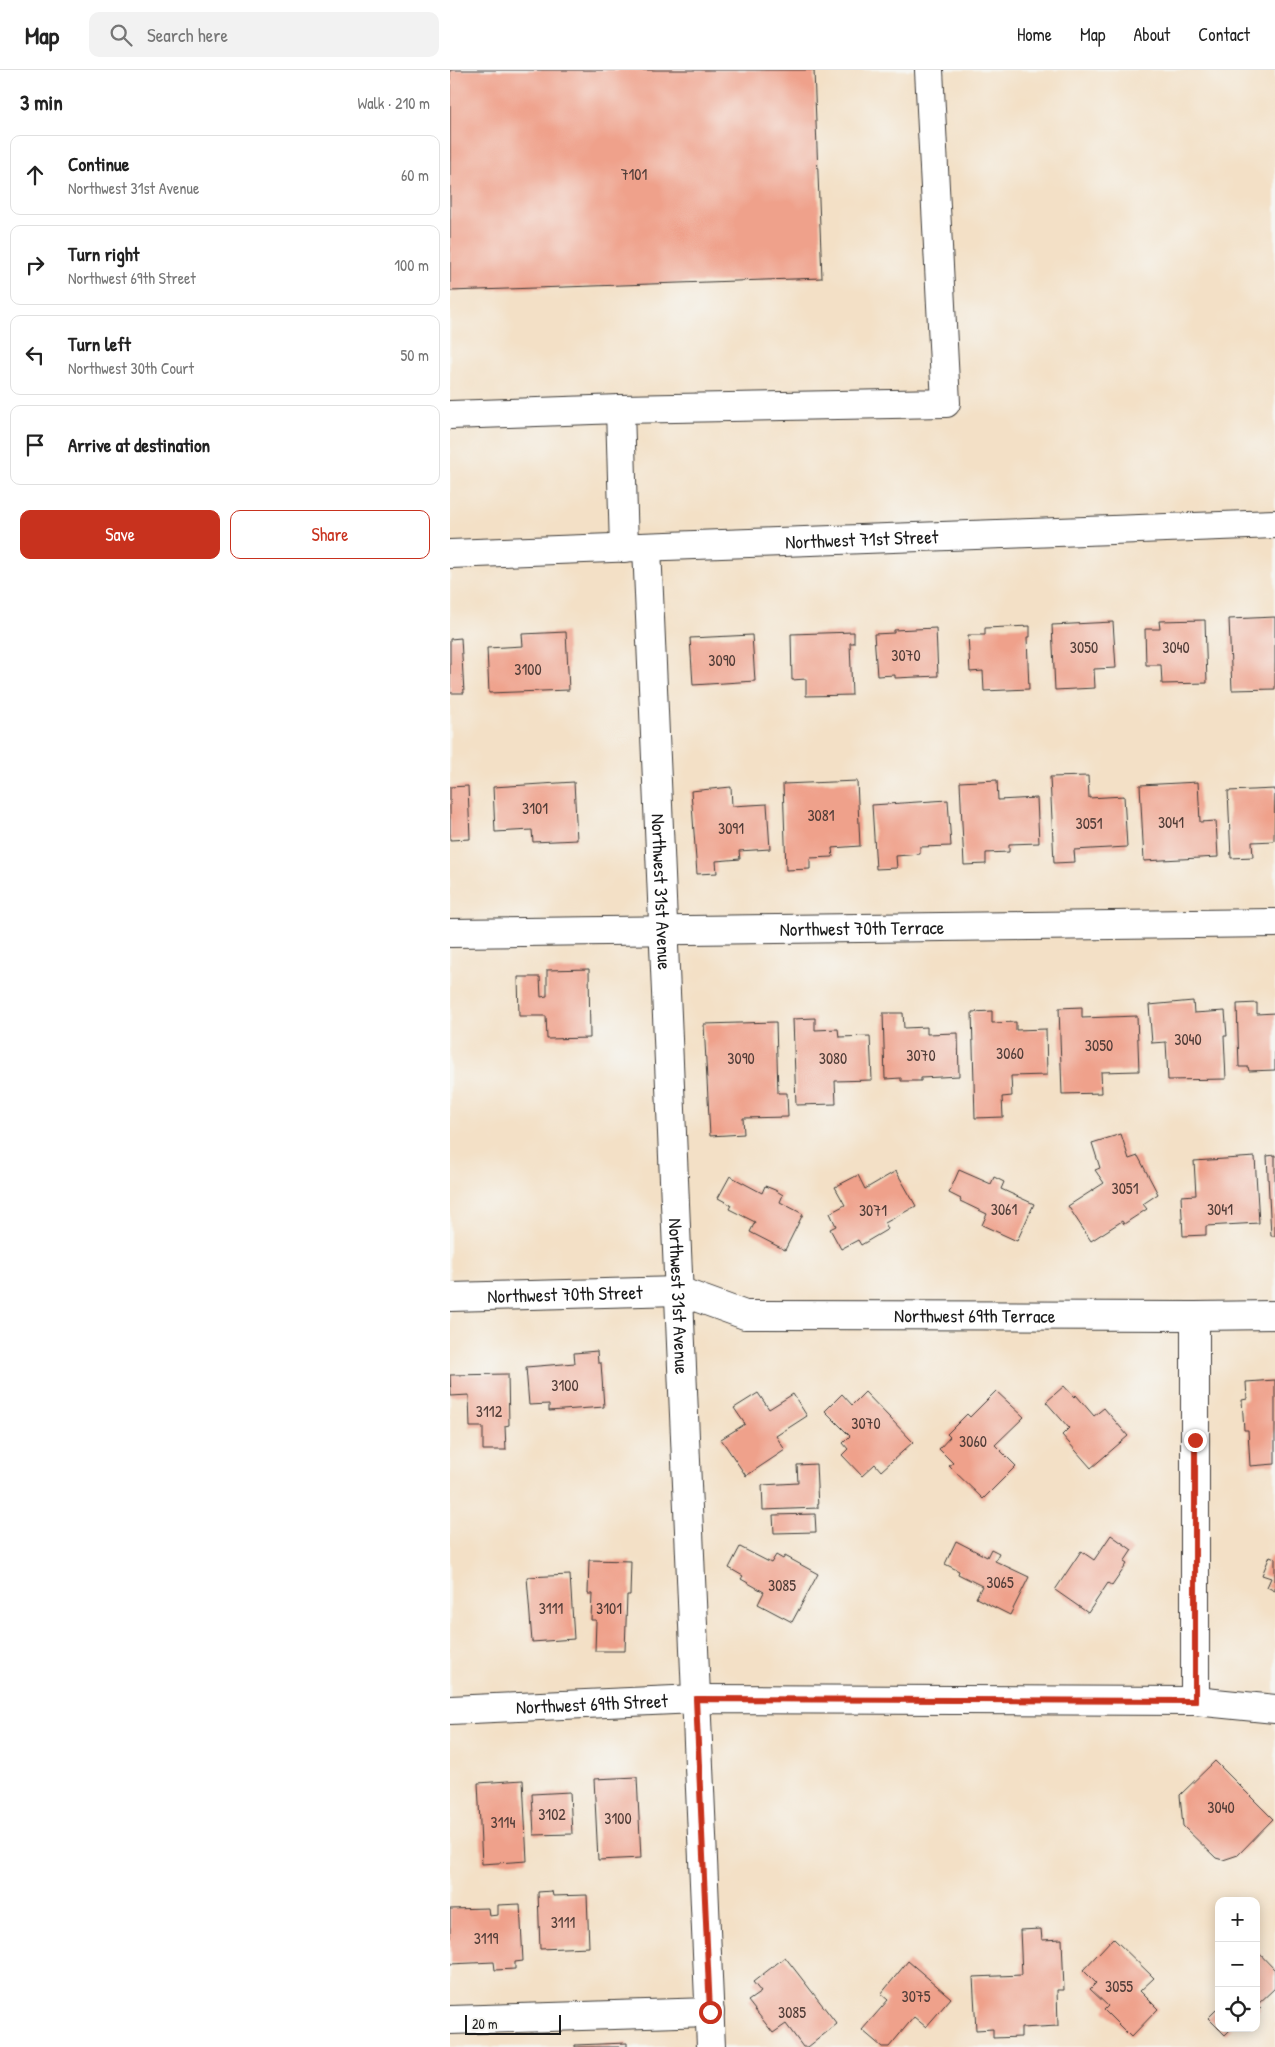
<!DOCTYPE html>
<html lang="en">
<head>
<meta charset="utf-8">
<style>
	body { margin:0; font-family:"Patrick Hand",sans-serif; background:#f2f2f2; color:#222 }
	.controls { position:absolute; right:15px; bottom:15px; display:grid; overflow:hidden; border-radius:10px; box-shadow:0 2px 12px #0003 }
	.controls button { width:45px; height:45px; display:grid; place-items:center; padding:0; border:0; border-bottom:1px solid #e0e0e0; background:#fff; color:#222; font:25px sans-serif }
	.scale { position:absolute; left:15px; bottom:12px; width:96px; box-sizing:border-box; padding-left:5px; border:2px solid #1c1c1c; border-top:0; font-size:14px; line-height:18px; white-space:nowrap; color:#1c1c1c; -webkit-text-stroke:4px #f6f6f2; paint-order:stroke }
	.stop { position:absolute; width:15px; height:15px; margin:-11px; border:4px solid #c8321e; border-radius:50%; background:#fff }
	.stop.end { background:#c8321e; border-color:#fff; box-shadow:0 1px 5px #0008 }
	.list { margin:0; padding:0; list-style:none }
	h2 { display:flex; justify-content:space-between; align-items:center; height:65px; margin:0; padding:0 20px; font-size:21px }
	h2 small { font-size:16px; font-weight:400; color:#767676 }
	.list li { display:grid; grid-template-columns:32px 1fr auto; gap:15px; align-items:center; box-sizing:border-box; height:80px; margin:0 10px 10px; padding:0 10px; border:1px solid #e0e0e0; border-radius:10px }
	.list b { display:block; font-size:19px; white-space:nowrap }
	.list p { margin:0; font-size:16px; white-space:nowrap; color:#767676 }
	.list em { font-size:16px; font-style:normal; color:#767676 }
	.actions { display:flex; gap:10px; padding:15px 20px }
	.actions a { flex:1; padding:11px 0; border:1px solid #c8321e; border-radius:10px; text-align:center; font-size:18px; color:#c8321e }
	.actions .main { background:#c8321e; color:#fff }
	.icon { flex:none; width:28px; height:28px; fill:none; stroke:currentColor; stroke-width:2; stroke-linecap:round; stroke-linejoin:round }
	.map { position:relative; flex:none; width:825px; height:1977px; overflow:hidden }
	header { display:flex; align-items:center; gap:30px; box-sizing:border-box; height:70px; padding:0 25px; background:#fff; border-bottom:1px solid #e0e0e0 }
	header strong { font-size:24px }
	nav { display:flex; gap:28px; margin-inline-start:auto; font-size:18px }
	.search { width:350px; height:45px; background:#f2f2f2; display:flex; align-items:center; gap:12px; box-sizing:border-box; padding:0 18px; border-radius:10px; color:#767676; font-size:19px }
	main { display:flex }
	aside { flex:1; background:#fff }
	.map>svg:first-child { display:block }
	.building { fill:#efa18b }
	.lines { fill:none; stroke-linecap:round; stroke-linejoin:round }
	.minor-casing { stroke:#3c3936; stroke-width:30 }
	.minor { stroke:#fff; stroke-width:28 }
	.route { stroke:#c8321e; stroke-width:6 }
	.labels { text-anchor:middle; stroke-width:5; stroke-linejoin:round; paint-order:stroke }
	.number-label { font-size:16px; fill:#513d38 }
	.street-label { font-size:19px; fill:#1c1c1c; stroke:#f6f6f2 }
</style>
</head>
<body>
<header>
<strong>Map</strong>
<div class="search"><svg class="icon" aria-label="search" viewBox="0 0 24 24"><circle cx="10" cy="10" r="6"/><path d="M15 15l6 6"/></svg>Search here</div>
<nav><a>Home</a><a>Map</a><a>About</a><a>Contact</a></nav>
</header>
<main>
<aside>
<h2>3 min<small>Walk · 210 m</small></h2>
<ul class="list">
<li><svg class="icon" aria-label="ahead" viewBox="0 0 24 24"><path d="M12 20V5M6 11l6-6 6 6"/></svg><div><b>Continue</b><p>Northwest 31st Avenue</p></div><em>60 m</em></li>
<li><svg class="icon" aria-label="right" viewBox="0 0 24 24"><path d="M7 20v-9h11M14 6l5 5-5 5"/></svg><div><b>Turn right</b><p>Northwest 69th Street</p></div><em>100 m</em></li>
<li><svg class="icon" aria-label="left" viewBox="0 0 24 24"><path d="M17 20v-9H6M10 6l-5 5 5 5"/></svg><div><b>Turn left</b><p>Northwest 30th Court</p></div><em>50 m</em></li>
<li><svg class="icon" aria-label="arrive" viewBox="0 0 24 24"><path d="M6 21V4h12l-3 4 3 4H6"/></svg><div><b>Arrive at destination</b></div></li>
</ul>
<div class="actions"><a class="main">Save</a><a>Share</a></div>
</aside>
<div class="map">
<svg width="825" height="1977" viewBox="0 0 825 1977">
	<rect width="100%" height="100%" fill="#f6f6f2"/>
	<filter id="ink" filterUnits="userSpaceOnUse"><feTurbulence type="fractalNoise" baseFrequency=".02" numOctaves="2"/><feDisplacementMap in="SourceGraphic" scale="10" xChannelSelector="R" yChannelSelector="G"/><feConvolveMatrix kernelMatrix="1 2 1 2 8 2 1 2 1" color-interpolation-filters="sRGB"/></filter>
	<filter id="wash" filterUnits="userSpaceOnUse"><feTurbulence type="fractalNoise" baseFrequency=".0096" numOctaves="4" result="noise"/><feDisplacementMap in="SourceGraphic" scale="20" xChannelSelector="R" yChannelSelector="G"/><feGaussianBlur stdDeviation="1.12" result="paint"/><feColorMatrix in="noise" values="0 0 0 0 0 0 0 0 0 0 0 0 0 0 0 0 0 1.4 0 .05"/><feComposite in="paint" operator="in"/></filter>
	<g filter="url(#wash)">
		<rect width="100%" height="100%" fill="#f3e0c6"/>
		<g id="blocks">
			<g class="building">
				<path d="M0,0H364L372,208L0,221Z"/>
				<path d="M825,547V619L782,620L779,549Z"/>
				<path d="M755,550L757,613L712,614L711,595H696L695,559H710L709,551Z"/>
				<path d="M663,552L666,598L644,599L645,618L605,620L602,555Z"/>
				<path d="M580,556V567H577L579,619L534,621L533,601L520,602L518,565H535V558Z"/>
				<path d="M486,558L488,606L445,608V605L427,606L424,564L444,563V560Z"/>
				<path d="M116,562L119,620L39,623L37,578L73,576L72,564Z"/>
				<path d="M404,562V573H400L402,625L356,626V609L342,610L341,564Z"/>
				<path d="M302,565L305,611L243,615L240,568Z"/>
				<path d="M11,568L14,623H0V569Z"/>
				<path d="M638,706L639,728L674,726L677,777L624,780L625,792L604,793L600,707Z"/>
				<path d="M547,710L548,730L587,728L589,773L559,774V782L536,783V794L514,795L510,712Z"/>
				<path d="M407,711L410,776L382,778L383,787L360,788V799L336,800L333,714Z"/>
				<path d="M124,712L127,770L83,772L82,760L45,762L43,717Z"/>
				<path d="M748,712L750,752L766,751L768,787L694,791L690,715Z"/>
				<path d="M18,716L20,769L0,770V717Z"/>
				<path d="M281,717L282,736L317,734L320,779L289,781L290,789L266,791L267,803L247,804L241,721Z"/>
				<path d="M825,719L824,771L802,772L803,787L781,788L778,721Z"/>
				<path d="M498,730L501,776L470,777V784L446,786L447,798L426,799L422,735Z"/>
				<path d="M139,899L140,968L97,969L96,946H69L68,907H90L91,927L97,926V900Z"/>
				<path d="M743,931L744,943L775,941L777,966H774L776,1009L718,1010L716,972L702,973L699,935Z"/>
				<path d="M807,933V944L825,943V1000L799,1001L798,997H789L787,934Z"/>
				<path d="M632,937V948L687,946L689,1001L651,1002L652,1023L612,1024L609,938Z"/>
				<path d="M542,941V953L566,952V960L596,959L597,1005L561,1006L562,1026L552,1027L553,1047L525,1048L522,942Z"/>
				<path d="M433,943H453L454,958L477,957V964L508,963L509,1006L471,1008V1011H451V1008L435,1009Z"/>
				<path d="M365,948V960L388,959L389,967L420,966L422,1010L385,1011L386,1034L346,1035L343,949Z"/>
				<path d="M326,952L328,1023H337L338,1047L293,1048L294,1064L260,1066L254,954Z"/>
				<path d="M671,1064L679,1089L688,1086L708,1124L693,1134L697,1139L674,1154L672,1151L641,1171L618,1136L654,1113L645,1100L650,1098L642,1073Z"/>
				<path d="M825,1085V1166H821L817,1086Z"/>
				<path d="M805,1087L809,1153L756,1156V1165L733,1166L731,1126L746,1125L744,1091Z"/>
				<path d="M509,1100L541,1114L544,1107L554,1112L551,1119L584,1134L567,1171L532,1155L537,1144L510,1131L511,1129L499,1123Z"/>
				<path d="M446,1101L466,1136L435,1153L438,1159L411,1175L408,1170L391,1179L380,1159L386,1156L380,1143L395,1135L385,1117L408,1105L415,1119Z"/>
				<path d="M280,1106L312,1123L315,1116L325,1120L333,1125L330,1132L353,1144L335,1180L300,1162L305,1152L279,1139L281,1135L268,1128Z"/>
				<path d="M147,1281L148,1293H151L154,1337L99,1341V1334L79,1335L76,1297L125,1293L124,1283Z"/>
				<path d="M58,1304L59,1355L55,1356L56,1380H33V1357H20L19,1325L1,1326L0,1305Z"/>
				<path d="M825,1310V1394L800,1396L798,1360H794L792,1330L797,1329L796,1312Z"/>
				<path d="M614,1316L624,1327L626,1325L644,1346L654,1338L678,1366L641,1398L612,1365L619,1358L596,1332Z"/>
				<path d="M546,1321L574,1347L545,1375L566,1396L533,1429L499,1396L503,1393L489,1379L500,1367L497,1364L517,1344L520,1347Z"/>
				<path d="M415,1322L463,1372L431,1401L425,1394L412,1406L392,1385L398,1379L393,1373L400,1366L375,1341L392,1324L402,1335Z"/>
				<path d="M308,1323L319,1339L343,1324L357,1346L326,1366L335,1380L296,1406L271,1369L295,1354L284,1338Z"/>
				<path d="M366,1394L368,1438L313,1440L312,1415L348,1413L347,1395Z"/>
				<path d="M365,1444L366,1462L324,1463L323,1445Z"/>
				<path d="M661,1465L682,1480L674,1492L677,1494L662,1516L658,1513L638,1543L605,1520L631,1481L644,1490Z"/>
				<path d="M506,1471L537,1487L541,1479L549,1483L545,1491L579,1507L560,1545L526,1528L532,1516L508,1504L509,1501L495,1494Z"/>
				<path d="M290,1477L321,1493L326,1485L333,1489L335,1486L368,1504L342,1552L308,1534L314,1522L291,1509L293,1506L279,1498Z"/>
				<path d="M820,1486L825,1488V1521L817,1517L821,1508L812,1505Z"/>
				<path d="M139,1490L181,1491L180,1525H177L175,1581H145L146,1550H141L142,1524H138Z"/>
				<path d="M120,1505L124,1569L82,1572L77,1507Z"/>
				<path d="M765,1691L823,1749L788,1785L773,1790L766,1788L733,1756L730,1725Z"/>
				<path d="M187,1707L191,1788L148,1790L144,1709Z"/>
				<path d="M73,1710L77,1791L32,1794L28,1713Z"/>
				<path d="M120,1722L122,1764L84,1765L82,1724Z"/>
				<path d="M102,1821L103,1826L137,1825L139,1877L90,1879L88,1822Z"/>
				<path d="M70,1834L73,1891L65,1892V1899L45,1900L44,1892L0,1894V1839L38,1838L39,1846L48,1845V1835Z"/>
				<path d="M591,1859L592,1870L612,1869L614,1920H607L608,1956L571,1958V1967L543,1968V1959L526,1960L523,1907L572,1905L570,1860Z"/>
				<path d="M663,1868L704,1908L690,1921L708,1939L681,1967L654,1940L658,1936L640,1919L646,1913L633,1900Z"/>
				<path d="M806,1880L825,1900V1918L807,1935L811,1938L806,1942Z"/>
				<path d="M335,1887L387,1954L358,1977H353L336,1954L323,1963L298,1931L311,1922L303,1912Z"/>
				<path d="M458,1891L501,1928L476,1957L464,1947L439,1977H432L412,1960L438,1930L431,1924Z"/>
				<path d="M769,1937V1958H782L775,1965L758,1948Z"/>
				<path d="M177,1973V1977H125V1975Z"/>
			</g>
		</g>
	</g>
	<g filter="url(#ink)">
		<use href="#blocks" fill-opacity="0" stroke="#3c3936" stroke-width="1"/>
		<g class="lines">
			<defs>
				<g id="minor">
					<path d="M170,339L174,478"/>
					<path d="M0,345L170,339L496,333L479,0"/>
					<path id="s1" d="M197,477L261,1977"/>
					<path id="s2" d="M0,484L825,454"/>
					<path id="s3" d="M0,863L825,853"/>
					<path id="s4" d="M0,1227L229,1221L295,1245L745,1246L825,1245"/>
					<path d="M745,1246V1631"/>
					<path id="s5" d="M0,1640L246,1629L745,1631L825,1639"/>
					<path d="M0,1950L260,1942"/>
				</g>
			</defs>
			<use href="#minor" class="minor-casing"/>
			<use href="#minor" class="minor"/>
		</g>
	</g>
	<g class="lines" filter="url(#ink)">
		<path class="route" d="M260,1942L246,1629L745,1631V1370"/>
	</g>
	<g class="labels">
		<g class="number-label">
			<text x="184" y="110">7101</text>
			<text x="634" y="583">3050</text>
			<text x="726" y="583">3040</text>
			<text x="456" y="591">3070</text>
			<text x="272" y="596">3090</text>
			<text x="78" y="605">3100</text>
			<text x="85" y="744">3101</text>
			<text x="371" y="751">3081</text>
			<text x="721" y="758">3041</text>
			<text x="639" y="759">3051</text>
			<text x="281" y="764">3091</text>
			<text x="738" y="975">3040</text>
			<text x="649" y="981">3050</text>
			<text x="560" y="989">3060</text>
			<text x="471" y="991">3070</text>
			<text x="291" y="994">3090</text>
			<text x="383" y="994">3080</text>
			<text x="675" y="1124">3051</text>
			<text x="554" y="1145">3061</text>
			<text x="770" y="1145">3041</text>
			<text x="423" y="1146">3071</text>
			<text x="115" y="1321">3100</text>
			<text x="39" y="1347">3112</text>
			<text x="416" y="1359">3070</text>
			<text x="523" y="1377">3060</text>
			<text x="550" y="1518">3065</text>
			<text x="332" y="1521">3085</text>
			<text x="101" y="1544">3111</text>
			<text x="159" y="1544">3101</text>
			<text x="771" y="1743">3040</text>
			<text x="102" y="1750">3102</text>
			<text x="168" y="1754">3100</text>
			<text x="53" y="1758">3114</text>
			<text x="113" y="1858">3111</text>
			<text x="36" y="1874">3119</text>
			<text x="669" y="1922">3055</text>
			<text x="466" y="1932">3075</text>
			<text x="342" y="1948">3085</text>
		</g>
		<g class="street-label">
			<text dy="7" stroke="none"><textPath href="#s2" startOffset="412">Northwest 71st Street</textPath></text>
			<text dy="7" stroke="none"><textPath href="#s1" startOffset="345">Northwest 31st Avenue</textPath></text>
			<text dy="7" stroke="none"><textPath href="#s3" startOffset="412">Northwest 70th Terrace</textPath></text>
			<text dy="7" stroke="none"><textPath href="#s4" startOffset="115">Northwest 70th Street</textPath></text>
			<text dy="7" stroke="none"><textPath href="#s1" startOffset="750">Northwest 31st Avenue</textPath></text>
			<text dy="7" stroke="none"><textPath href="#s4" startOffset="529">Northwest 69th Terrace</textPath></text>
			<text dy="7" stroke="none"><textPath href="#s5" startOffset="142">Northwest 69th Street</textPath></text>
		</g>
	</g>
</svg>
<div class="controls">
<button>+</button>
<button>−</button>
<button><svg class="icon" aria-label="locate" viewBox="0 0 24 24"><circle cx="12" cy="12" r="6"/><path d="M12 2v4M12 18v4M2 12h4M18 12h4"/></svg></button>
</div>
<div class="scale">20 m</div>
<div class="stop" style="left:260px;top:1942px"></div>
<div class="stop end" style="left:745px;top:1370px"></div>
</div>
</main>
</body>
</html>
